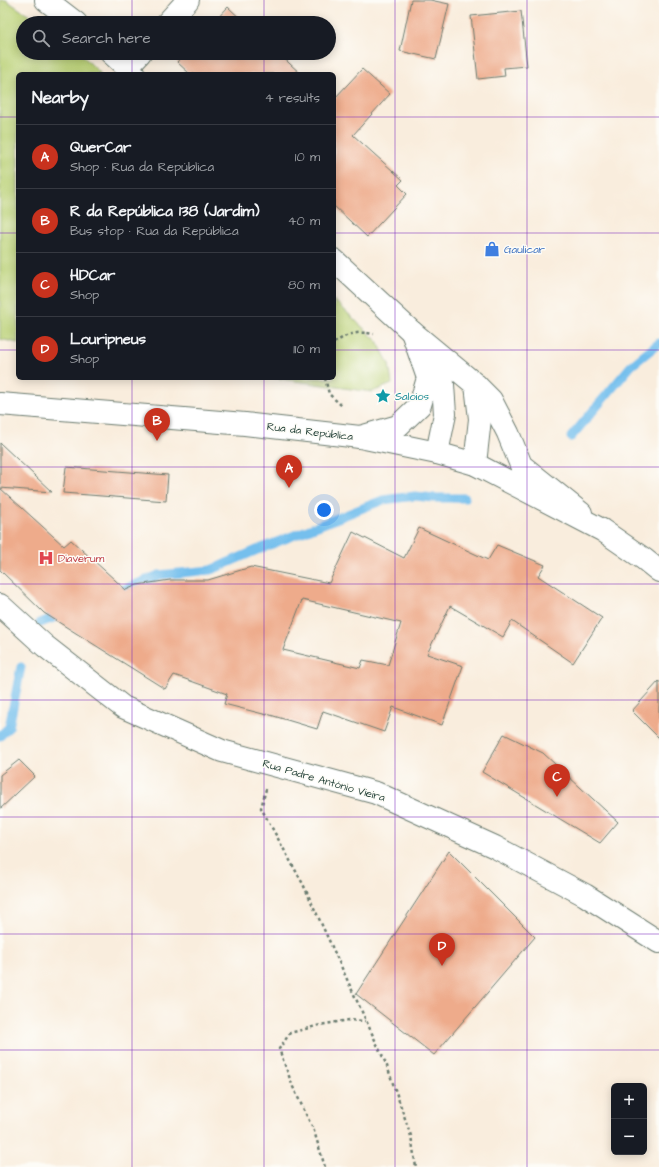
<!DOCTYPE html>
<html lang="en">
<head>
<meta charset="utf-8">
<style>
	body { margin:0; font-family:"Architects Daughter",sans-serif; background:#20242c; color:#f1f3f6 }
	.controls { position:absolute; right:12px; bottom:12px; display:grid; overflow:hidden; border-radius:6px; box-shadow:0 2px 10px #0003 }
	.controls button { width:36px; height:36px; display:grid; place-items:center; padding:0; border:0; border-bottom:1px solid #363941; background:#171b24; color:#f1f3f6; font:20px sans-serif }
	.you { position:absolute; left:324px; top:510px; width:14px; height:14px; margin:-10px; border:3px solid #fff; border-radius:50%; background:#1a73e8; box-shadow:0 0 0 6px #1a73e833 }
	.badge { display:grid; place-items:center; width:26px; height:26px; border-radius:50%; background:#c8321e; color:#fff; font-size:13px; font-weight:700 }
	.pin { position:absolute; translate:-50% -33px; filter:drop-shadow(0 1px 2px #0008) }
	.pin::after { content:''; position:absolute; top:21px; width:14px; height:12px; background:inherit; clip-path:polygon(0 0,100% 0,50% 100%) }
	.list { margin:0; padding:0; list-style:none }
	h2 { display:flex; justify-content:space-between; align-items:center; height:52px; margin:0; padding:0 16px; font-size:17px }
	h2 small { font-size:13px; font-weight:400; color:#9ea1a6 }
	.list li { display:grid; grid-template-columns:26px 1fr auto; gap:12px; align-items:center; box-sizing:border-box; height:64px; padding:0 16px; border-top:1px solid #363941 }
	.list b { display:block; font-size:15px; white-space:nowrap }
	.list p { margin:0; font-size:13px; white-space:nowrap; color:#9ea1a6 }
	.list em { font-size:13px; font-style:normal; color:#9ea1a6 }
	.icon { flex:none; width:22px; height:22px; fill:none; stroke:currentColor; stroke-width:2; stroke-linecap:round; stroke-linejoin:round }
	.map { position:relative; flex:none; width:659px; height:1167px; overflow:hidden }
	.search { position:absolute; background:#171b24; box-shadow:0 2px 10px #0003; left:16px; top:16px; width:320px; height:44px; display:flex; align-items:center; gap:10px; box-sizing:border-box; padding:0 14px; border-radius:22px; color:#9ea1a6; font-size:15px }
	.panel { position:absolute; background:#171b24; box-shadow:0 2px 10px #0003; left:16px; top:72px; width:320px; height:308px; border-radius:6px }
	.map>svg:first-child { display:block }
	.green { fill:#b9d075; stroke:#6c8654 }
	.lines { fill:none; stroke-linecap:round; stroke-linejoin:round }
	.stream { stroke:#74bfed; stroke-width:9 }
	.building { fill:#eeab8b; fill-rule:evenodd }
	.minor-casing { stroke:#6b7b6f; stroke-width:24 }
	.major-casing { stroke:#6b7b6f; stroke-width:24 }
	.path { stroke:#6b7b6f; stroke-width:2.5; stroke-dasharray:3 3; stroke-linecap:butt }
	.minor { stroke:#fff; stroke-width:22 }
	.major { stroke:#fff; stroke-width:22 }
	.grid { fill:none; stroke:#7b2cbf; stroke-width:1; stroke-opacity:0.55 }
	.labels { text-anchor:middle; stroke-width:3; stroke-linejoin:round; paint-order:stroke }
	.shop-label { font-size:11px; fill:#366cbe; stroke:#fdfcf7; text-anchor:start }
	.culture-label { font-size:11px; fill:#0d838f; stroke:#fdfcf7; text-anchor:start }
	.street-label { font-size:11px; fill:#1f3d34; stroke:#fdfcf7 }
	.health-label { font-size:11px; fill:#be3a42; stroke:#fdfcf7; text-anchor:start }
</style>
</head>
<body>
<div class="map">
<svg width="659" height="1167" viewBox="0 0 659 1167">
	<rect width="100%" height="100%" fill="#fdfcf7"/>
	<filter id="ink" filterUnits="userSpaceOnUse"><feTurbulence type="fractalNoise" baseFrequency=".025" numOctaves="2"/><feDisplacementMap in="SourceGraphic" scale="8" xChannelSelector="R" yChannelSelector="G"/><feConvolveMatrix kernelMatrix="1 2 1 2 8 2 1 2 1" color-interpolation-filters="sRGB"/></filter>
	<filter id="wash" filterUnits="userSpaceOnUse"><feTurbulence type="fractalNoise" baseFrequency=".012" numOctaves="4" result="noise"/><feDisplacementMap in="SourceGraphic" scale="16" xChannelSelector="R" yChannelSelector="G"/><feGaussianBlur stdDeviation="0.9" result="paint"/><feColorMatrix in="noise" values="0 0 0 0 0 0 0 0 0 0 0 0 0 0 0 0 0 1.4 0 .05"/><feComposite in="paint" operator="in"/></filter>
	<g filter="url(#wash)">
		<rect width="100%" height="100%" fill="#f9eddd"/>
		<g class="green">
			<path d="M0,0H6L40,23H23V53H80L101,74H18V343L0,339Z"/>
			<path d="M334,300L377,341L389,364L392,384L372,392L274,378H334Z"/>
		</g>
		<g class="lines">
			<g class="stream">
				<path d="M571,437L631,366L659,343"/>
				<path d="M115,593L159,575L211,570L257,550L383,500L415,496L434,498H465"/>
				<path d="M40,623L64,614"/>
				<path d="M0,736L9,727L21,667"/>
			</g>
		</g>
		<g id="blocks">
			<g class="building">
				<path d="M411,0H430L449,4L436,59L400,51Z"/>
				<path d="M228,7L245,23H213Z"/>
				<path d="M521,11L527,66L504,68L505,76L478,79L471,16Z"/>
				<path d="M185,53H278L301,74H190L177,62Z"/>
				<path d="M362,69L390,94L353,135L403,180L398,185L407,194L367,237L334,206V99Z"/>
				<path d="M0,443L52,492L0,488L64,546L71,540L126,590L137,585L170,580H208L251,567L329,583L353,532L404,558L419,528L488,560L497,545L545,565L538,576L602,618L573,663L512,621L503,637L450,606L427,654L463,666L442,725L393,707L384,732L323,711L317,729L267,714V715L224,704L227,694L174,675L165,689L44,613L0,570ZM302,600L401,623L388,665L363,660L360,668L283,650Z"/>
				<path d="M66,467L168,475L166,501L63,493Z"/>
				<path d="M659,681V738L632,711Z"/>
				<path d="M504,734L543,753L618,822L600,843L482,772Z"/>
				<path d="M19,760L35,776L0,809V775Z"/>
				<path d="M449,851L535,937L434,1055L356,994Z"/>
			</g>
		</g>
	</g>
	<g filter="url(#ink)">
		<use href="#blocks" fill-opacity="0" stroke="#6b7b6f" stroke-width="1"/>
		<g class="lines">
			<defs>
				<g id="minor">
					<path d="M46,0L76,23"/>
					<path d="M167,23L188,0"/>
					<path d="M111,53L134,74"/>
					<path d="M127,67L140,53"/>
					<path d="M334,260L412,332L476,385L491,400L508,433L521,465L581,513"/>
					<path d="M431,357L442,370L445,414L437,453"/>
					<path d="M360,437L398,426L420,405L428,378L412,332"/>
					<path d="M475,464L480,419L476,385"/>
					<path d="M0,605L45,646L123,707L222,751L376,793L495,847L585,895L659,942"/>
				</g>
				<path id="major" d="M0,404L245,424L360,437L437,453L475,464L602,530L644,559L659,571"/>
			</defs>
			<use href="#minor" class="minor-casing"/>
			<use href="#major" class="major-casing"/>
			<g class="path">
				<path d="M334,343C349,333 357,331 374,334"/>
				<path d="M325,378L329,394L342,406"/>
				<path d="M266,789L261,808L303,884L387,1066L411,1136L416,1167"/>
				<path d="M325,1167L314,1131L293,1087L279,1049L290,1033L320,1025L349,1020L365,1021"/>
			</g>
			<use href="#minor" class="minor"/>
			<use href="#major" class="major"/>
		</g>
	</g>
	<path class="grid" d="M132,0V23M264,0V23M395,0V1167M527,0V1167M132,53V74M264,53V74M0,117H18M334,117H659M0,233H18M334,233H659M0,350H18M334,350H659M132,378V1167M264,378V1167M0,467H659M0,584H659M0,700H659M0,817H659M0,934H659M0,1050H659"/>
	<defs>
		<symbol id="shop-bare" viewBox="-9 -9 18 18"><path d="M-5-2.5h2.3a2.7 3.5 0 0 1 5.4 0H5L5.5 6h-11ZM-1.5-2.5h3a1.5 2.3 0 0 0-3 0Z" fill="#3f7fe0" stroke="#fdfcf7" stroke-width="2.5" paint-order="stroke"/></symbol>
		<symbol id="sight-bare" viewBox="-9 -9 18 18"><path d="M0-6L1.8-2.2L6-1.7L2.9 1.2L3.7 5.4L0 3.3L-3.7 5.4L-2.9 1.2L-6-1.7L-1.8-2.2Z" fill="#0f9aa8" stroke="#fdfcf7" stroke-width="2.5" paint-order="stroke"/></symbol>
		<symbol id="hospital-bare" viewBox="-9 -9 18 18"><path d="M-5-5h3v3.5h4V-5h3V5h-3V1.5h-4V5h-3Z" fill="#e0444e" stroke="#fdfcf7" stroke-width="2.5" paint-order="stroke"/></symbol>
	</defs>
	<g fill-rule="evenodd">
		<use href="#shop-bare" x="481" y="238" width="22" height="22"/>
		<use href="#sight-bare" x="372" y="385" width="22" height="22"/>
		<use href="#hospital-bare" x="35" y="547" width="22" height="22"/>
	</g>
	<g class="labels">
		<g class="shop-label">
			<text x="504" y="253">Gaulicar</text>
		</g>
		<g class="culture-label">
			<text x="395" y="400">Saloios</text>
		</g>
		<g class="street-label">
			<text transform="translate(310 431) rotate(7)" y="4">Rua da República</text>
			<text transform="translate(324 780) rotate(16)" y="4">Rua Padre António Vieira</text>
		</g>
		<g class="health-label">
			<text x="58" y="562">Diaverum</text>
		</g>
	</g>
</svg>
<div class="controls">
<button>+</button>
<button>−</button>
</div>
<div class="you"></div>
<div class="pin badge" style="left:289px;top:488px">A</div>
<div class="pin badge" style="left:157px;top:441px">B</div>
<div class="pin badge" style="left:557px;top:797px">C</div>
<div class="pin badge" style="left:442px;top:966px">D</div>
<div class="search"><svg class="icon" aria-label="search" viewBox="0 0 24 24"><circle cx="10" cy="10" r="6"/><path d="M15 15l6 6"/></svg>Search here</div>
<section class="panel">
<h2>Nearby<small>4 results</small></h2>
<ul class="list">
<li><span class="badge">A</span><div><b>QuerCar</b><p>Shop · Rua da República</p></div><em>10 m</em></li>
<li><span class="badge">B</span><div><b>R da República 138 (Jardim)</b><p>Bus stop · Rua da República</p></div><em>40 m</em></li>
<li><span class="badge">C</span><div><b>HDCar</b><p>Shop</p></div><em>80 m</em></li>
<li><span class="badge">D</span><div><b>Louripneus</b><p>Shop</p></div><em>110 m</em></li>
</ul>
</section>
</div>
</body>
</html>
